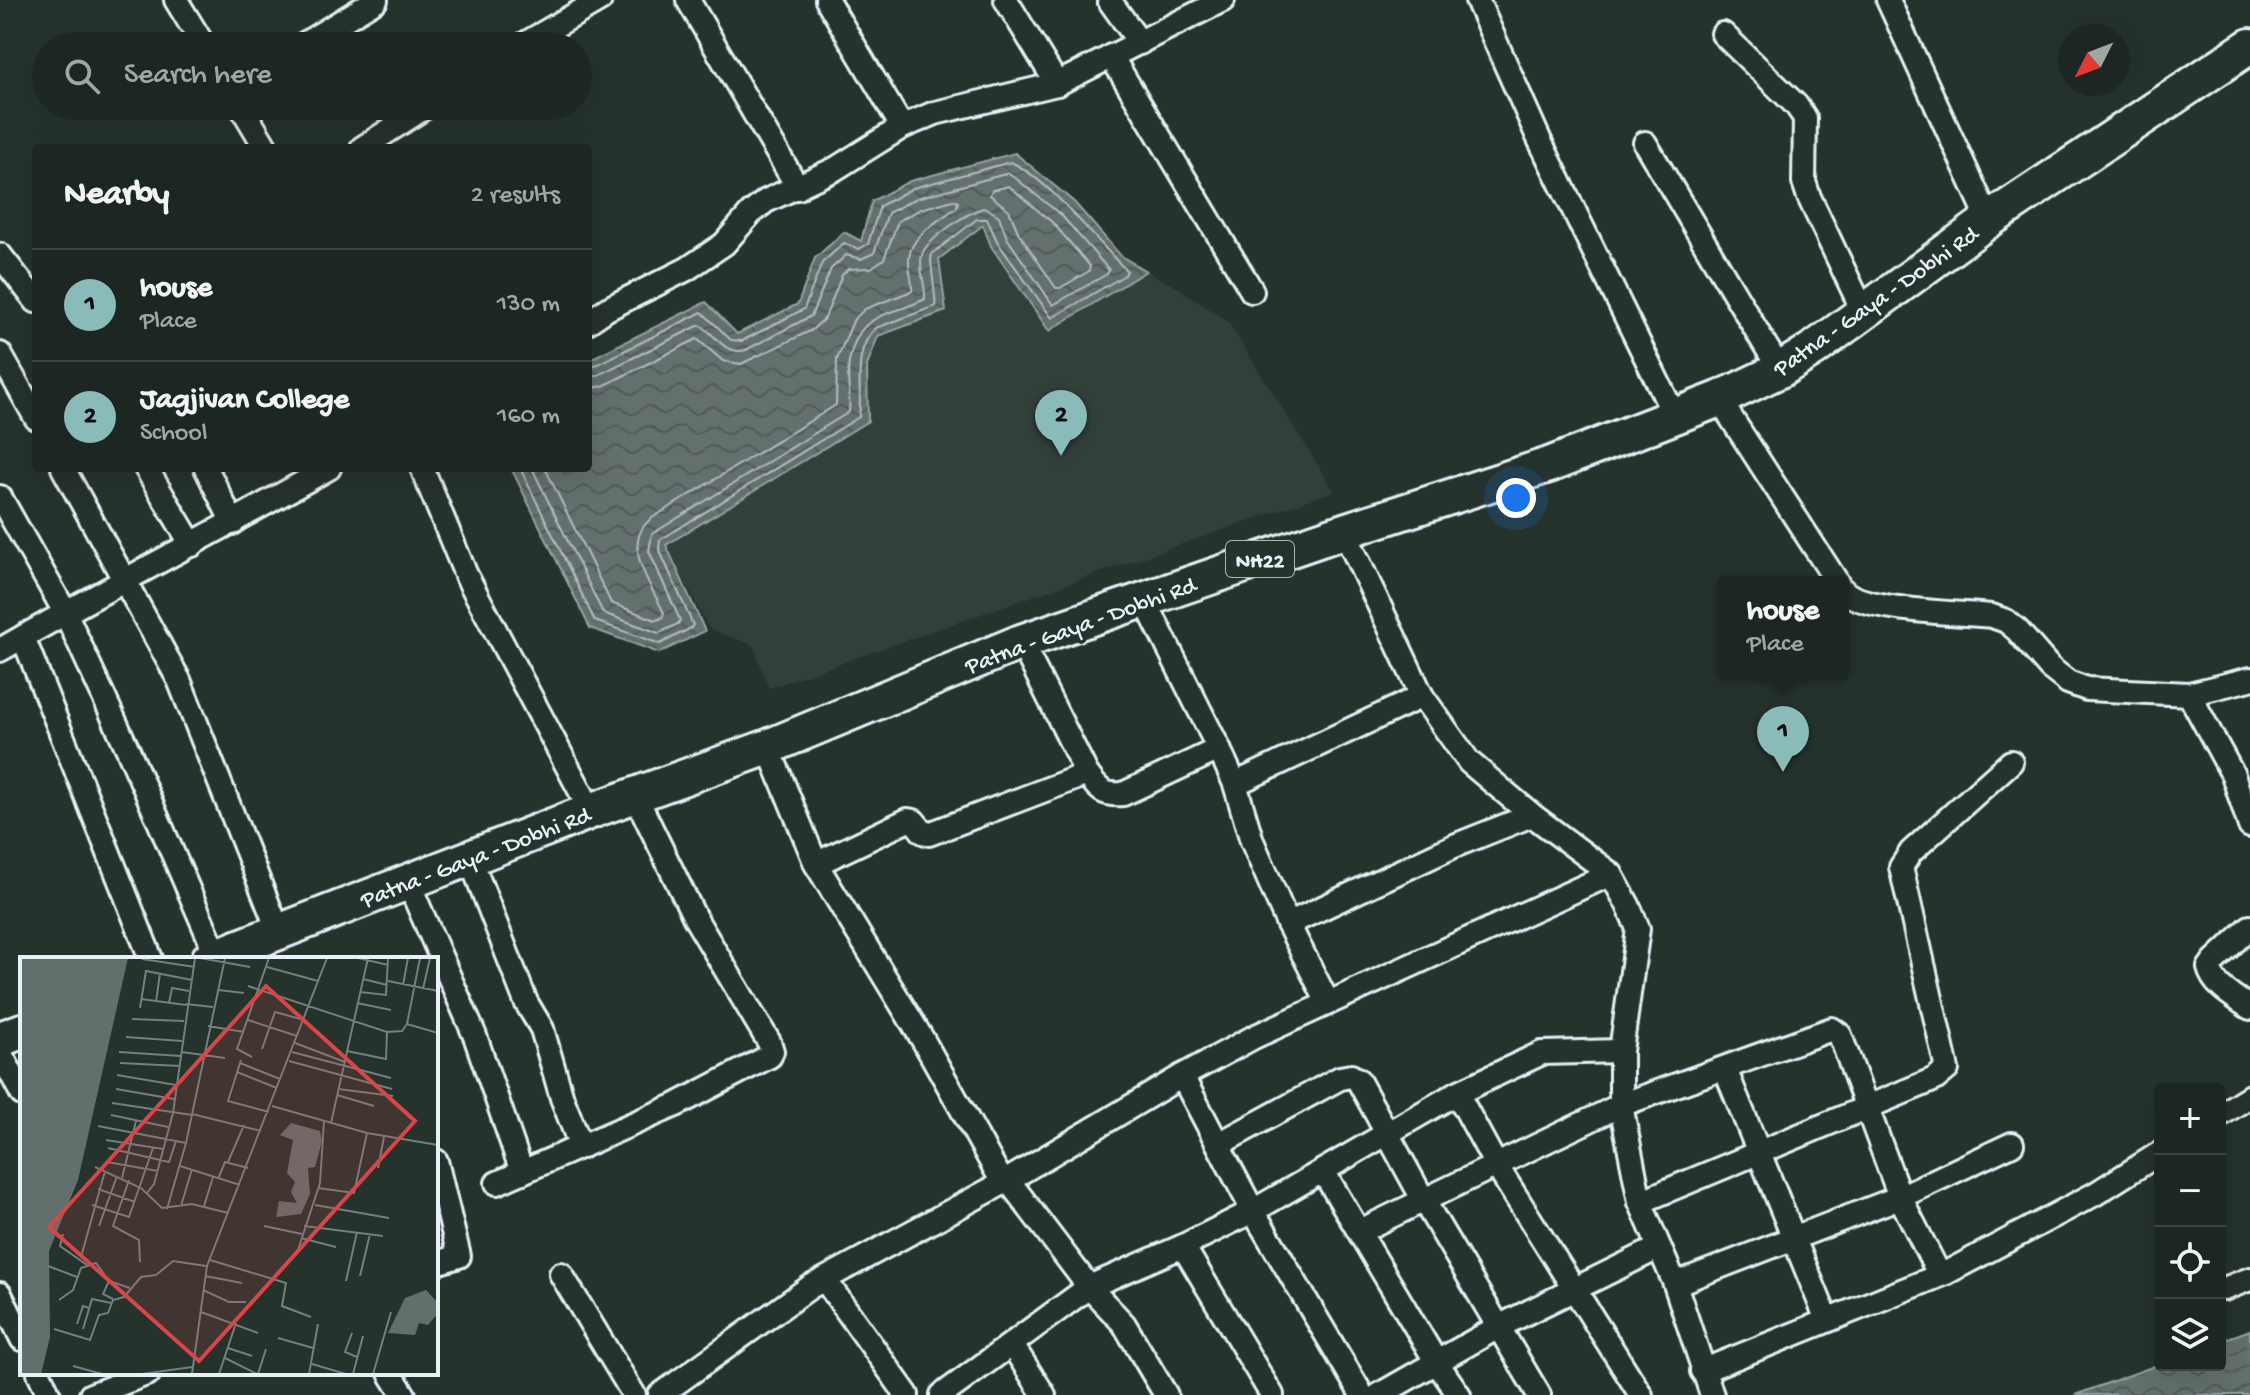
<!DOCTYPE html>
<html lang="en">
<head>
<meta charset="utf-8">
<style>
	body { margin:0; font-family:"Gochi Hand",sans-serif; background:#252e2a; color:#f1f3f6 }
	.controls { position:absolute; right:24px; bottom:24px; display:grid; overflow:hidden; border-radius:8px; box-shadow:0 8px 32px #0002 }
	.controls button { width:72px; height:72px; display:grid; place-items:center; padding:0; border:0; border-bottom:2px solid #3a4340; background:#1c2622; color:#f1f3f6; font:40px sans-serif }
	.compass { position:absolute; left:2058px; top:24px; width:72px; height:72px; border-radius:50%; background:#1c2622; box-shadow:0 8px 32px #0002; rotate:228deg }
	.you { position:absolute; left:1516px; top:498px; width:28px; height:28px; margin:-20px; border:6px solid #fff; border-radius:50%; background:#1a73e8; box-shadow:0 0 0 12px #1a73e833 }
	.badge { display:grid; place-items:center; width:52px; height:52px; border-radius:50%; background:#8bbbb9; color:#111; font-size:26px; font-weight:700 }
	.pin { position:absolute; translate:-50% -66px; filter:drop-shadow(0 2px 4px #0008) }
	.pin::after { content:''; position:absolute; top:42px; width:28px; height:24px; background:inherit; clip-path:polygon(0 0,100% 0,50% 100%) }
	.popup { position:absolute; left:1717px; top:576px; width:132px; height:104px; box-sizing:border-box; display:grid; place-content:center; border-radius:8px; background:#1c2622; filter:drop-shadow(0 2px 6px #0005); font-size:26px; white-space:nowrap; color:#a0a5a5 }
	.popup b { font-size:30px; color:#f1f3f6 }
	.popup::after { content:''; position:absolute; left:50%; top:100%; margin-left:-16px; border:16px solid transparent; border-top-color:#1c2622 }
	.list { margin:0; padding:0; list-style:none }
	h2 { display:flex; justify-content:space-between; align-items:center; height:104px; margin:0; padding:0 32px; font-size:34px }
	h2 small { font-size:26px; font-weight:400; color:#a0a5a5 }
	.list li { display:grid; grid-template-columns:52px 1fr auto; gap:24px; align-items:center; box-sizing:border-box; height:112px; padding:0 32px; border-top:2px solid #3a4340 }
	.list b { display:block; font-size:30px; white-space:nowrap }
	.list p { margin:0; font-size:26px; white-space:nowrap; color:#a0a5a5 }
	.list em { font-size:26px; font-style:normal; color:#a0a5a5 }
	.icon { flex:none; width:44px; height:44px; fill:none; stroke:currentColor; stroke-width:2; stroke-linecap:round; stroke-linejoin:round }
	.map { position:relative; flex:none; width:2250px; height:1395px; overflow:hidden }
	.search { position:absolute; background:#1c2622; box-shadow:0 8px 32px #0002; left:32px; top:32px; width:560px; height:88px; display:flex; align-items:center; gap:20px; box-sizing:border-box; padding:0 28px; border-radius:44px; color:#a0a5a5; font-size:30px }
	.panel { position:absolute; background:#1c2622; box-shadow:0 8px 32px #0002; left:32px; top:144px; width:560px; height:328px; border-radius:8px }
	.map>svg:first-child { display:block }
	.built { fill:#333f3a }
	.water { fill:url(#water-waves); stroke:#98a3a5; stroke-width:2 }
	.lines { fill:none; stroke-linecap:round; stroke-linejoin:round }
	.shore { stroke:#b3bdc0; stroke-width:2 }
	.minor-casing { stroke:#e8f1f8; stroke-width:28 }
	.primary-casing { stroke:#e8f1f8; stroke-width:40 }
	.minor { stroke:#26332d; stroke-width:22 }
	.primary { stroke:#26332d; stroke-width:34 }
	.labels { text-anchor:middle; stroke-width:7; stroke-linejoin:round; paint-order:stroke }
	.shield { fill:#26332d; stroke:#aeb8bb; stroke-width:2 }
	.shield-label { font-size:22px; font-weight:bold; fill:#e8f1f8 }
	.street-label { font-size:24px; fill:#e8f1f8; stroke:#26332d }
	.inset-road { fill:none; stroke:#747f7e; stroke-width:2 }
	.view { fill:#d94647; fill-opacity:0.15; stroke:#d94647; stroke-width:4 }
	.inset-edge { fill:none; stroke:#e8f1f8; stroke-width:4 }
</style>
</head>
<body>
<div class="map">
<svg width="2250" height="1395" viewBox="0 0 2250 1395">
	<defs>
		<pattern id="water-waves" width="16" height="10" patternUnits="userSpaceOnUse" patternTransform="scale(2)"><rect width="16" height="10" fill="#636f6d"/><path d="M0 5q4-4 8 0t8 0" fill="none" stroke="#535a5a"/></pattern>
	</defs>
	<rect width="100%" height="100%" fill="#26332d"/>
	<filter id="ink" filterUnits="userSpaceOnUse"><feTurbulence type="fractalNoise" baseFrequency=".0125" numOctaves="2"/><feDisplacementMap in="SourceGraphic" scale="16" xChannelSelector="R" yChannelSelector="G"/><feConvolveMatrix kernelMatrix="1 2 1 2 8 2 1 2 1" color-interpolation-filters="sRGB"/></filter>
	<g filter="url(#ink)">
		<path class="built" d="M983,224L991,246L1049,330L1146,271L1178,288L1228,322L1334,491L769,688L753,645L709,629L666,545L868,421L867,365L878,336L946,311L939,259Z"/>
		<g class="water">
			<path d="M1015,153L1074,202L1121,256L1146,271L1049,331L991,246L983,225L939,259L946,311L878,336L867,366L868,421L666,545L705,631L659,653L590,628L511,468H588V360L706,302L737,334L798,304L815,258L844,232L861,241L872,201L910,181Z"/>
			<path d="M2250,1330V1395H2075L2160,1364L2220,1365V1341Z"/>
		</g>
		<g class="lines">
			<g class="shore">
				<path d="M1009,186L1053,223L1090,266L1089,271L1060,288H1056L1018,232L1009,210L990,195L992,190Z"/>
				<path d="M520,468L595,621L660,644L691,628L693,625L659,549L660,540L859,417C863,389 851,351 876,328L936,306L931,261L932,254L977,219H987L998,243L1052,318L1125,275L1127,271C1094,239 1052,182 1011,162L913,188L880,206L868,244L859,249L844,243L822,263L804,309L742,341L731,340L702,312L594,366H588"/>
				<path d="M532,468L603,613L659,633L678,624L680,620L649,551L652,534L849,412C851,396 846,378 849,362C859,310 887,318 925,299C926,285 918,269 922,255C925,241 972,208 986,208L999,216L1007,238L1053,305L1107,274L1109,270L1061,215L1009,173L917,198L888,213L874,253L861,259L846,255L831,269L811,316L746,350C724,356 716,334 700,325L598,375L588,377"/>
				<path d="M545,468L611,603L656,620L662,618L664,613C651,585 619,543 652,518L836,405L837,359L854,319L865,309L912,291C913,281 908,270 909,259C910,235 940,220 957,207L958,202L953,200L921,209L898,221L884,259L871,268L848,269L842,275L825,318L812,330L741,364L723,361L697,339L603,386L588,389"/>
			</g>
			<defs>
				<g id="minor">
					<path d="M176,0L204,46"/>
					<path d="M688,0L798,188"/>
					<path d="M827,0L902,127"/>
					<path d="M1006,0L1057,84"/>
					<path d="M1109,0L1140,43"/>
					<path d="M1477,0L1539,139L1675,417"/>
					<path d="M1888,0L1989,220"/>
					<path d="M1723,34L1796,105L1805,118L1804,182L1809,197L1864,313"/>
					<path d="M301,46L376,0"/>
					<path d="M521,46L600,0"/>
					<path d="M1111,56L1252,291"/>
					<path d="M241,106L266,148"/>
					<path d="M1645,143L1780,370"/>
					<path d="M362,148L427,106"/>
					<path d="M0,255L36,301"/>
					<path d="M588,322L607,309L687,269L724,244L751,213L766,201L835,169L902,127L935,113L1057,84L1223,0"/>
					<path d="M0,354L36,418"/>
					<path d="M1719,399L1837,582"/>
					<path d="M63,468L179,680L279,932"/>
					<path d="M146,468L192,545"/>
					<path d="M206,468L233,523"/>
					<path d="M422,468L466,575L591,811"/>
					<path d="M0,497L65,612L129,752L217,956"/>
					<path d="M1344,531L1422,696L1469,762L1532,815L1611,874L1628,905L1638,929L1621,1051V1105L1640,1202L1675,1284L1712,1395"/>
					<path d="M1843,590C1861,611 1961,613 1992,616L2006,621L2017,630L2050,668L2068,682L2087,689L2189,694L2250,679"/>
					<path d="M1144,599L1219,749L1235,784L1252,841L1288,924L1328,1003"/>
					<path d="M23,637L151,959"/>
					<path d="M1021,642L1087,774C1098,789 1103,796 1123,794L1219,749"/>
					<path d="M0,650C109,587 220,530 329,468"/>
					<path d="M2189,694L2233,775L2250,826"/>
					<path d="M768,747L816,864L923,1040L1003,1183"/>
					<path d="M1235,784L1422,696"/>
					<path d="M470,858L526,1002L542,1029L562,1098L581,1147"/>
					<path d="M816,864L908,820L914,821L923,832L929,834L1087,774"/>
					<path d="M408,882L475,1036L522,1172"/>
					<path d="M1288,924L1454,846L1532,815"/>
					<path d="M2250,927L2214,961L2209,968C2214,987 2235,997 2250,1008"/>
					<path d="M0,1052L22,1094"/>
					<path d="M1725,1069L1827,1320"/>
					<path d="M1182,1076L1253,1211L1362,1395"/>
					<path d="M1457,1093L1496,1165L1641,1395"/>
					<path d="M2220,1115L2250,1096"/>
					<path d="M1219,1144L1340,1078L1351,1076L1358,1080L1424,1201L1539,1395"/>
					<path d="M436,1161L459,1256L436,1263"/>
					<path d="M1323,1171L1437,1363L1459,1395"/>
					<path d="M1008,1180L1089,1287L1124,1324L1166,1395"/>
					<path d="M497,1183L676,1105L770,1056L772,1051L769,1042L695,918L635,795"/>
					<path d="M1640,1202L1935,1079L1947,1069L1901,867L1911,852L2011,762"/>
					<path d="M1360,1231L1621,1105L1832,1029L1840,1035L1900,1197L1939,1274"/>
					<path d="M1183,1246L1272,1395"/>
					<path d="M561,1274L634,1395"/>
					<path d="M825,1280L907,1395"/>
					<path d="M1675,1284L1900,1197L2012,1144"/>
					<path d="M2224,1289L2250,1279"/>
					<path d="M0,1294L22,1339"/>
					<path d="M1012,1345L1044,1395"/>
					<path d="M1702,1371L1946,1273L2095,1194L2160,1153"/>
					<path d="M39,1373L49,1395"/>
					<path d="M390,1373L404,1395"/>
					<path d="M91,1395L149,1373"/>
					<path d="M660,1395L810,1287L1003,1183L1182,1076L1254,1037L1611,874"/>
					<path d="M942,1395L1089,1287L1183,1246L1253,1211L1457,1093L1542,1053L1621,1051"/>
					<path d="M1379,1395L1500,1326L1658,1248"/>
				</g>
				<g id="primary">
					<path d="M209,959L591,811L768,747L1021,642L1344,531L1549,465L1719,399L1780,370L1815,348L1989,220L2250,46"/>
					<path d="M0,1039L22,1031"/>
				</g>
			</defs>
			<use href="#minor" class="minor-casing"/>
			<use href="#primary" class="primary-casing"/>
			<use href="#minor" class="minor"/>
			<use href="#primary" class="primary"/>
		</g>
	</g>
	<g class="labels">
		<rect class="shield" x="1226" y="541" width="68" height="36" rx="6"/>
		<g class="shield-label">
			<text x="1260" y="567">NH22</text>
		</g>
		<g class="street-label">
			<text transform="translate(1875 300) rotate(-35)" y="8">Patna - Gaya - Dobhi Rd</text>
			<text transform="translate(1080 624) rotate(-20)" y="8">Patna - Gaya - Dobhi Rd</text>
			<text transform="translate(475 856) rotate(-21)" y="8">Patna - Gaya - Dobhi Rd</text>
		</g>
	</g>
	<g transform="translate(20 957)">
		<rect width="418" height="418" fill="#26332d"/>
		<path d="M0,1H108L58,223L29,294L30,380L21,417H0ZM271,166L300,174L302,184L295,210L288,211L290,237L281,257L256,260L259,244L277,246L271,235L275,225L267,216L273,183L260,178ZM406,333L418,346V356L408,368L399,366L395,378L368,376L385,341Z" fill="#636f6d"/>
		<path class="inset-road" d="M180,1L230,10M338,1L368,8M122,2L175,10M247,10L298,24M343,22L367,28M368,24L418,34M383,28L388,1M228,29L367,75M403,32L410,1M198,33L224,36M340,35L366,38L368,1M121,42L166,48M136,45L140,16M149,46L152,31L169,34M337,46L371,53M166,47L193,50M120,51L126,14L172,23M112,62L164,64M228,63L277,79M387,67L418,76M188,69L224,75M106,80L162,84M275,86L325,105M242,92L255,55L284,63M327,94L366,102L367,75L382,74L387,67L400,1M99,95L161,99M162,95L205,101M272,95L371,121M232,100L217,92L249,1M221,103L208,144L249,155M269,104L372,132M100,106L160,109M220,106L260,122M217,115L257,131M97,118L156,128M96,132L154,142M318,132L373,139M317,138L354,149M92,146L172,158M252,149L347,176L418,188M172,157L241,174M91,158L148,170M311,166L348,1M78,169L166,186M86,183L143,192M88,191L149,205L156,184M87,205L138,214M208,205L224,168M160,209L220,228M75,210L121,231L142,251L172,247L208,256M358,211L364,180M102,221L116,164M198,222L205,205L228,211M109,223L93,269L119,283L120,305M298,231L334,236L347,176M78,232L115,245M127,236L134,227L153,156L175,1M72,248L109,260L133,191M295,248L369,261M161,249L172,212M184,249L193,220M147,252L166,186L205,1M79,269L97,219M244,269L282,277M284,269L363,279M43,277L40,289L67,308M281,281L316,290M277,296L300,226L304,164M61,300L85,214M190,303L266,326L262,349L291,360M28,309L57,320M185,319L222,326M340,319L350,277M89,324L83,337L93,342M326,324L337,275M183,333L209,345H226M39,343L53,333L61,311L76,306L89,324L110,331M181,355L238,376M57,367L63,349L69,351M34,372L70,383L79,358L88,356L93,343L104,340L121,320L136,318L153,304L186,309M63,372L72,342L91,346M332,376L325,395L337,400M258,381L293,391M208,391L232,399M205,401L237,417M292,407L326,417M53,409L82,417M122,417L172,410M172,417L187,309L307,1M199,417L216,366M238,417L246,392M289,417L298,367M333,417L343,379M353,417L371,355"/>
		<path class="view" d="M246,29L395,164L179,404L29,270Z"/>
		<rect width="418" height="418" class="inset-edge"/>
	</g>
</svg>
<div class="controls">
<button>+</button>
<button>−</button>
<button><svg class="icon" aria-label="locate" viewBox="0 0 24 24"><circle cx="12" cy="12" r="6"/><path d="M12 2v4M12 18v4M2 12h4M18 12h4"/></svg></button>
<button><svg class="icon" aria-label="layers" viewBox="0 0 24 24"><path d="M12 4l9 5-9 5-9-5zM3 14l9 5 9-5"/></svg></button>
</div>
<svg class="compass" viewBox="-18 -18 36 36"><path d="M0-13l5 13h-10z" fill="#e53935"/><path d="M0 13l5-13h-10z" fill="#a0a5a5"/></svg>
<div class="you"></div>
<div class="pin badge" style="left:1783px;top:772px">1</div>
<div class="popup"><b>house</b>Place</div>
<div class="pin badge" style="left:1061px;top:456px">2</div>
<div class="search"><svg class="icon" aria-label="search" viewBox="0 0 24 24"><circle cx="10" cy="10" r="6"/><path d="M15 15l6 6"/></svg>Search here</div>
<section class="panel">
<h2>Nearby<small>2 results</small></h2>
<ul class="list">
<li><span class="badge">1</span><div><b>house</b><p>Place</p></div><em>130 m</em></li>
<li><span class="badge">2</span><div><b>Jagjivan College</b><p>School</p></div><em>160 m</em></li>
</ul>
</section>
</div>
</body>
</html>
